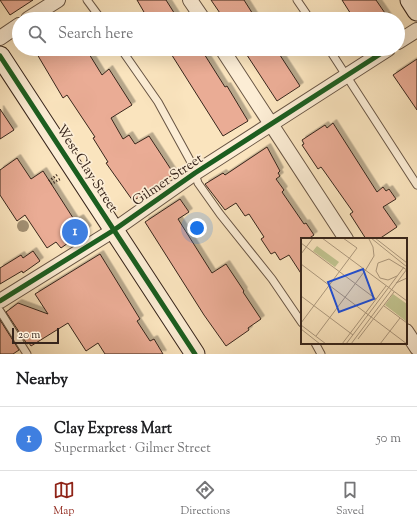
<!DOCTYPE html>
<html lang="en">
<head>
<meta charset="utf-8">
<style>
	body { margin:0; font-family:"Sorts Mill Goudy",serif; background:#f2f2f2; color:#202124 }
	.scale { position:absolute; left:12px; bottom:10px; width:47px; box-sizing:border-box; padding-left:4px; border:2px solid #37251b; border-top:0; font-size:11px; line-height:14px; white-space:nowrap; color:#37251b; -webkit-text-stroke:3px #fcedd5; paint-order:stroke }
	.you { position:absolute; left:197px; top:228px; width:14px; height:14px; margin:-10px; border:3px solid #fff; border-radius:50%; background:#1a73e8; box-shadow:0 0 0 6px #1a73e833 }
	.badge { display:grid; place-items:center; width:26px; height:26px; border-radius:50%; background:#8f2418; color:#fff; font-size:13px; font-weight:700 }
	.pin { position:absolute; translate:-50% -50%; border:2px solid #fff; box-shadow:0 1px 4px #0006 }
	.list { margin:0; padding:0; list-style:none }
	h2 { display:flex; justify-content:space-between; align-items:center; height:52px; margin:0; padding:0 16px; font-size:17px }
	h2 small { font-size:13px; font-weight:400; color:#757577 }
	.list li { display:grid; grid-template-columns:26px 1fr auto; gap:12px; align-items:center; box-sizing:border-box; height:64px; padding:0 16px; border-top:1px solid #e0e0e0 }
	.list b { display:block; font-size:15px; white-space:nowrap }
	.list p { margin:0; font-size:13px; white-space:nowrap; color:#757577 }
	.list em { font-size:13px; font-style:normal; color:#757577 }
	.icon { flex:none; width:22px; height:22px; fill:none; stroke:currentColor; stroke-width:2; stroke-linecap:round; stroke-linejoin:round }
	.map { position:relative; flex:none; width:417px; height:354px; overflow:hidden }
	.search { position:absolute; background:#fff; box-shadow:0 4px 16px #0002; left:12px; right:12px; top:12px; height:44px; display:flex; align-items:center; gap:10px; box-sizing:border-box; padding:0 14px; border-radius:22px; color:#757577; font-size:15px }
	.sheet { height:116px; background:#fff }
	nav { display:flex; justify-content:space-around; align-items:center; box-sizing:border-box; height:56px; border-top:1px solid #e0e0e0; background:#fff; font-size:11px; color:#757577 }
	nav a { display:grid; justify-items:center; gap:2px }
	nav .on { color:#8f2418 }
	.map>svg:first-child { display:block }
	.building { fill:#eaac95; stroke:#37251b; filter:url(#shadow) }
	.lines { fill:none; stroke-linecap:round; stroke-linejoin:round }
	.lane-casing { stroke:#685544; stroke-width:9 }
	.street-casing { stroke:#685544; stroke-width:16 }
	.secondary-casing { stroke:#37251b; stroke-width:21 }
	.path { stroke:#37251b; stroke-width:2.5; stroke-dasharray:1 2; stroke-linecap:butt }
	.lane { stroke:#fcedd5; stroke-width:7 }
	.street { stroke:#fcedd5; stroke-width:14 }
	.secondary { stroke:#fcedd5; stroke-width:19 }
	.cycleway-casing { stroke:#fcedd5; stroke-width:8 }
	.cycleway { stroke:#1b5e20; stroke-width:5 }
	.tree { fill:#a29074 }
	.labels { text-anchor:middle; stroke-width:3.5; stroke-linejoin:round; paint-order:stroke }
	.street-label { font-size:14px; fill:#37251b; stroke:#fcedd5 }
	.inset-road { fill:none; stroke:#ac987d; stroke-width:1 }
	.view { fill:#1d4ed8; fill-opacity:0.15; stroke:#1d4ed8; stroke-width:2 }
	.inset-edge { fill:none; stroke:#37251b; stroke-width:2 }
</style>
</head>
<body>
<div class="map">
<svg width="417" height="354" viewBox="0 0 417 354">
	<defs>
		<filter id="shadow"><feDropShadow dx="3.5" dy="-3.5" stdDeviation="0" flood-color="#0004"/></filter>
	</defs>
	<rect width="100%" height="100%" fill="#fae4be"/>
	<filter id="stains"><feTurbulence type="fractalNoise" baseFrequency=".005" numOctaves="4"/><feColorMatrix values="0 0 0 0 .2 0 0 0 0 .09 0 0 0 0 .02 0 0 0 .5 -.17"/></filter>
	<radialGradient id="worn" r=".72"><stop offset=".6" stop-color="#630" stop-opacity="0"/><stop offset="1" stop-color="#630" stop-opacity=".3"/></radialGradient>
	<g class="building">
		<path d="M0,0H33L10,15Z"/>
		<path d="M137,0H166L178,19H148Z"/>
		<path d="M211,0H244L256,19H224Z"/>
		<path d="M342,0H376L389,19H354Z"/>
		<path d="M34,49H86L102,75L109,69L132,105L111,118L123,139L129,135L135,144L149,136L174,174L133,201L106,163L108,162L93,138L95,137L67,95L63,98Z"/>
		<path d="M168,49H201L225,87L227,86L248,121L223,136Z"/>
		<path d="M243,49H276L300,86L277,101Z"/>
		<path d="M417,59V110L393,75Z"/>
		<path d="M0,109L14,130L0,139Z"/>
		<path d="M333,123L377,192L383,187L386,191L389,189L396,199L383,207L397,227L379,239H366L350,214L353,212L324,171L321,167L318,169L302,145L304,144L302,140L325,125L327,128Z"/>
		<path d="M267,147L280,171L278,173L280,176L276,179L284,190L282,192L304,224L306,223L314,235L308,239H302V275L289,255L280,260L275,252L271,254L261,239L264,237L249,214L245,216L236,203L225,210L205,184L223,173L225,175Z"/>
		<path d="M17,158L31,179L43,171L75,221L80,218L88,229L61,248L56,242L47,248L25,215L17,221L0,195V170Z"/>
		<path d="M180,199L189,212L178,219L212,273L226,264L244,291L243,292L261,319L248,328L249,330L226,346L204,315L145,222Z"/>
		<path d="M33,251L40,261L23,273L22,271L0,284V268L21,255L23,258Z"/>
		<path d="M100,254L140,319L137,321L150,341L154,339L163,354H105L98,343L86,351L68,323L31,346L29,343L27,344L6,312L18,303L48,314L35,294Z"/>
		<path d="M0,320L19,350L13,354H0Z"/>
	</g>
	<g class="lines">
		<defs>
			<g id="lane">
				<path d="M87,0L101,19"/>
				<path d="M297,0L310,19"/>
				<path d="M121,49L158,102L192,164L198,183L220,214L272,279L302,323"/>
				<path d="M329,49L417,185"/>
				<path d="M0,311L27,354"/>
				<path d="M315,343L321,354"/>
			</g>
			<g id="street">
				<path d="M190,0L203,19"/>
				<path d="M28,19L58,0"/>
				<path d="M0,38L19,25"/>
				<path d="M398,42L417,30"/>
				<path d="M222,49L346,239"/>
				<path d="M0,301L114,230L195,173L388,49"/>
				<path d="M406,331L417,348"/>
			</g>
			<g id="secondary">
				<path d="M410,0L417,11"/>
				<path d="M0,56L195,354"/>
			</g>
		</defs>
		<use href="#lane" class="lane-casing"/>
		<use href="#street" class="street-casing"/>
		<use href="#secondary" class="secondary-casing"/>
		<g class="path">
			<path d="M49,181L57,175"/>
			<path d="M51,184L60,179"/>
		</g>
		<use href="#lane" class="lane"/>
		<use href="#street" class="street"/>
		<use href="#secondary" class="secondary"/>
		<defs>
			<g id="cycleway">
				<path d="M0,56L195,354"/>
				<path d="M0,301L114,230L195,173L388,49"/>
			</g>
		</defs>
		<use href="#cycleway" class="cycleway-casing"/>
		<use href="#cycleway" class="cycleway"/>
	</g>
	<circle class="tree" cx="23" cy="226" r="6"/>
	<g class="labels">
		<g class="street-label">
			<text transform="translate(88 168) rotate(57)" y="5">West Clay Street</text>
			<text transform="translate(167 179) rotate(-34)" y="5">Gilmer Street</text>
		</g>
	</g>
	<g transform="translate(301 238)">
		<rect width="106" height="106" fill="#fae4be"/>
		<path d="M16,8L38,24L34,29L12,13ZM92,56L106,66V84L84,67Z" fill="#c1c38f"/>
		<path class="inset-road" d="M21,0L106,63M70,0L106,29M74,0L106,25M0,5L75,61M0,16L12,0M0,26L106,106M64,33L73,18L72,9L68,1M96,38L87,42L79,40L75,33L77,25L88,21L106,32M95,45L106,40M0,58L52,97M83,68L106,85M0,85L56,10L42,0M0,87L25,106M0,91L19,106M15,98L63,34M57,101L93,54M41,106L85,48M45,106L103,29M50,106L106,31M79,106L99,80"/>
		<path class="view" d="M62,31L73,61L38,74L27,44Z"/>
		<rect width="106" height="106" class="inset-edge"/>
	</g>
	<rect width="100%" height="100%" filter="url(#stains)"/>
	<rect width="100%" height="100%" fill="url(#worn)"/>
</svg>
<div class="scale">20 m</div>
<div class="you"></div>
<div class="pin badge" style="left:75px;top:232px;background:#3f7fe0">1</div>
<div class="search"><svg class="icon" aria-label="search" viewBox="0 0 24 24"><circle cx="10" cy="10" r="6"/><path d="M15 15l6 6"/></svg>Search here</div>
</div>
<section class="sheet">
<h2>Nearby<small></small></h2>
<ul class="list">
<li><span class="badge" style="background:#3f7fe0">1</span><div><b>Clay Express Mart</b><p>Supermarket · Gilmer Street</p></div><em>50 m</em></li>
</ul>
</section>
<nav>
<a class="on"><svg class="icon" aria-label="map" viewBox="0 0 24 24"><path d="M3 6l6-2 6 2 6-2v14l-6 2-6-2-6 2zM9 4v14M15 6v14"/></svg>Map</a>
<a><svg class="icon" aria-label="directions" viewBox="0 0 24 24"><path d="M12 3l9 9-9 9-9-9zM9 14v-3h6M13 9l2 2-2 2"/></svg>Directions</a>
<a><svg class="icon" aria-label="saved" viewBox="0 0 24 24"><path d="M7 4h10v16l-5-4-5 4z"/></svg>Saved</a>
</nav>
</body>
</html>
